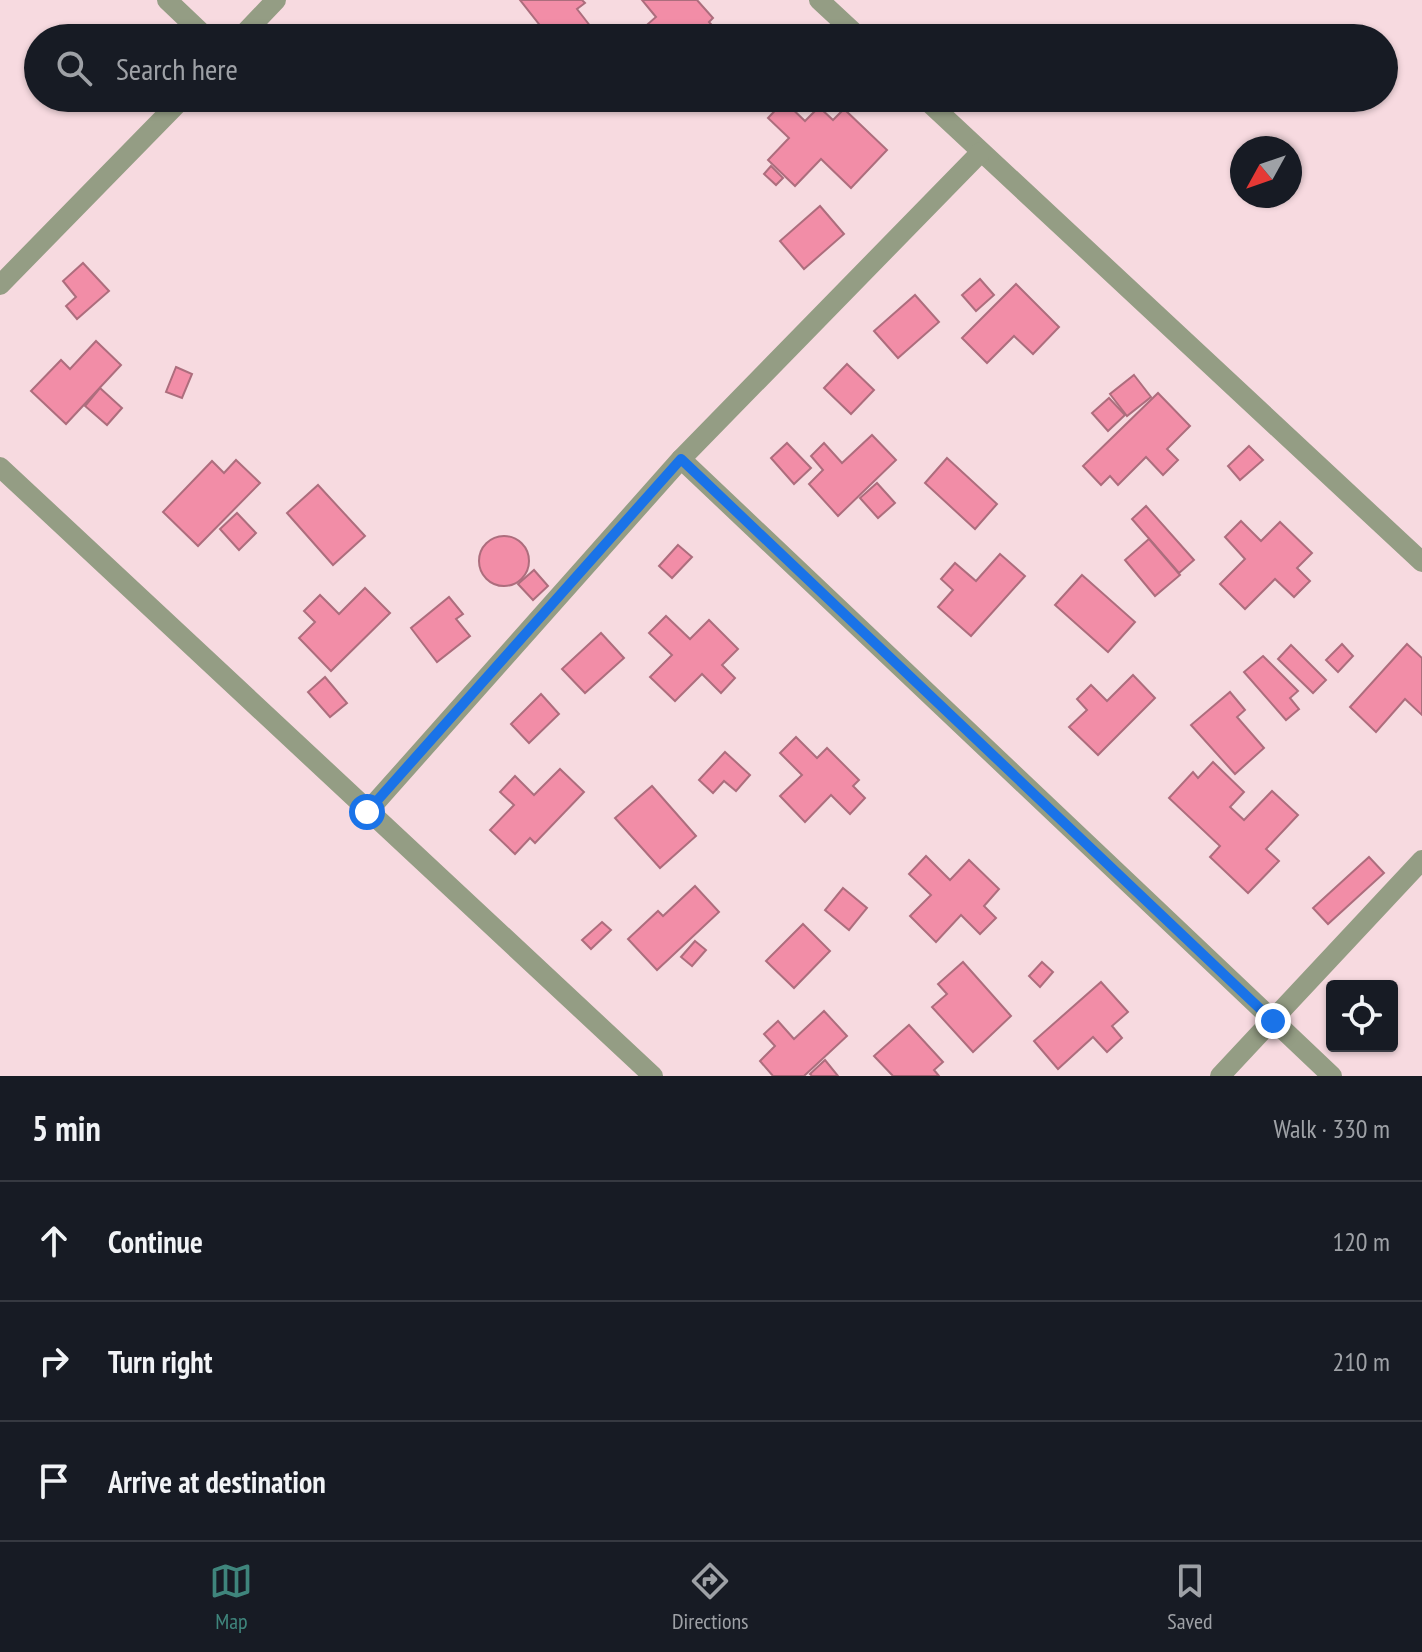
<!DOCTYPE html>
<html lang="en">
<head>
<meta charset="utf-8">
<style>
	body { margin:0; font-family:"PT Sans Narrow",sans-serif; background:#20242c; color:#f1f3f6 }
	.controls { position:absolute; right:24px; bottom:24px; display:grid; overflow:hidden; border-radius:8px; box-shadow:0 2px 6px #0004 }
	.controls button { width:72px; height:72px; display:grid; place-items:center; padding:0; border:0; border-bottom:2px solid #363941; background:#171b24; color:#f1f3f6; font:40px sans-serif }
	.compass { position:absolute; left:1230px; top:136px; width:72px; height:72px; border-radius:50%; background:#171b24; box-shadow:0 2px 6px #0004; rotate:230deg }
	.stop { position:absolute; width:24px; height:24px; margin:-18px; border:6px solid #1a73e8; border-radius:50%; background:#fff }
	.stop.end { background:#1a73e8; border-color:#fff; box-shadow:0 2px 8px #0008 }
	.list { margin:0; padding:0; list-style:none }
	h2 { display:flex; justify-content:space-between; align-items:center; height:104px; margin:0; padding:0 32px; font-size:34px }
	h2 small { font-size:26px; font-weight:400; color:#9ea1a6 }
	.list li { display:grid; grid-template-columns:52px 1fr auto; gap:24px; align-items:center; box-sizing:border-box; height:120px; padding:0 32px; border-top:2px solid #363941 }
	.list b { display:block; font-size:30px; white-space:nowrap }
	.list em { font-size:26px; font-style:normal; color:#9ea1a6 }
	.icon { flex:none; width:44px; height:44px; fill:none; stroke:currentColor; stroke-width:2; stroke-linecap:round; stroke-linejoin:round }
	.map { position:relative; flex:none; width:1422px; height:1076px; overflow:hidden }
	.search { position:absolute; background:#171b24; box-shadow:0 2px 6px #0004; left:24px; right:24px; top:24px; height:88px; display:flex; align-items:center; gap:20px; box-sizing:border-box; padding:0 28px; border-radius:44px; color:#9ea1a6; font-size:30px }
	.sheet { height:464px; background:#171b24 }
	nav { display:flex; justify-content:space-around; align-items:center; box-sizing:border-box; height:112px; border-top:2px solid #363941; background:#171b24; font-size:22px; color:#9ea1a6 }
	nav a { display:grid; justify-items:center; gap:4px }
	nav .on { color:#3f857c }
	.map>svg:first-child { display:block }
	.building { fill:#f28da7; stroke:#ad6d7d; stroke-width:2 }
	.lines { fill:none; stroke-linecap:round; stroke-linejoin:round }
	.minor { stroke:#949d84; stroke-width:20 }
	.route { stroke:#1a73e8; stroke-width:10 }
</style>
</head>
<body>
<div class="map">
<svg width="1422" height="1076" viewBox="0 0 1422 1076">
	<rect width="100%" height="100%" fill="#f7dae0"/>
	<g class="building">
		<path d="M520,0H582L585,3L577,9L591,27L577,38H550Z"/>
		<path d="M642,0H697L713,18L709,22L723,38H689L687,36L685,38H632L656,17Z"/>
		<path d="M784,101L805,121L819,107L833,120L844,109L887,150L851,188L821,159L795,186L768,160L789,138L768,118Z"/>
		<path d="M771,166L783,178L776,185L764,174Z"/>
		<path d="M820,206L844,234L804,269L780,241Z"/>
		<path d="M83,263L109,291L77,319L66,306L76,297L63,281Z"/>
		<path d="M980,279L994,295L976,311L962,295Z"/>
		<path d="M1016,284L1059,327L1033,354L1014,336L987,363L962,338Z"/>
		<path d="M915,295L939,322L898,358L874,331Z"/>
		<path d="M96,341L121,365L66,424L31,391L61,360L70,369Z"/>
		<path d="M847,364L874,390L851,414L824,388Z"/>
		<path d="M176,367L192,374L182,398L166,392Z"/>
		<path d="M1134,375L1151,397L1127,416L1110,394Z"/>
		<path d="M100,388L122,408L107,425L85,406Z"/>
		<path d="M1158,393L1190,426L1167,449L1178,460L1163,475L1146,457L1118,485L1110,476L1101,485L1083,466Z"/>
		<path d="M1109,398L1125,415L1108,431L1092,413Z"/>
		<path d="M872,435L896,460L838,516L809,484L823,470L811,456L824,443L842,463Z"/>
		<path d="M787,443L811,468L794,484L771,458Z"/>
		<path d="M1249,446L1263,460L1240,480L1228,466Z"/>
		<path d="M947,458L997,504L975,529L925,483Z"/>
		<path d="M236,460L260,483L198,546L163,512L212,461L224,473Z"/>
		<path d="M877,483L895,503L878,518L860,498Z"/>
		<path d="M318,485L365,536L333,565L287,513Z"/>
		<path d="M1146,506L1194,560L1179,573L1132,519Z"/>
		<path d="M237,513L256,533L239,550L220,529Z"/>
		<path d="M1241,521L1261,541L1280,522L1312,553L1297,568L1310,581L1294,597L1275,579L1245,609L1220,584L1245,559L1225,537Z"/>
		<circle cx="504" cy="561" r="25"/>
		<path d="M1149,539L1180,575L1155,596L1125,560Z"/>
		<path d="M678,545L692,557L672,578L659,566Z"/>
		<path d="M1000,554L1025,576L971,636L938,607L953,590L941,579L955,563L976,581Z"/>
		<path d="M534,570L548,586L533,600L518,584Z"/>
		<path d="M1082,575L1135,622L1108,652L1055,605Z"/>
		<path d="M365,588L390,613L331,671L299,638L315,622L304,611L320,595L339,614Z"/>
		<path d="M449,597L463,614L456,619L470,636L437,662L411,628Z"/>
		<path d="M666,616L690,639L709,620L738,649L722,665L735,678L721,693L702,674L675,701L650,677L672,655L649,633Z"/>
		<path d="M601,633L624,658L585,693L562,669Z"/>
		<path d="M1342,644L1353,656L1338,672L1326,660Z"/>
		<path d="M1407,644L1422,658V715L1405,699L1376,732L1350,707Z"/>
		<path d="M1291,645L1326,680L1313,693L1278,659Z"/>
		<path d="M1263,656L1298,691L1290,698L1299,709L1286,720L1244,672Z"/>
		<path d="M1133,675L1155,698L1098,755L1069,727L1087,710L1077,699L1091,685L1107,701Z"/>
		<path d="M325,677L347,703L330,717L308,692Z"/>
		<path d="M1230,692L1245,710L1237,717L1264,748L1235,774L1191,725Z"/>
		<path d="M541,694L559,714L529,743L511,724Z"/>
		<path d="M796,737L817,758L827,748L859,780L853,786L865,798L850,814L831,795L805,822L780,796L802,775L780,753Z"/>
		<path d="M725,752L750,775L736,791L724,781L713,793L699,780Z"/>
		<path d="M1213,762L1244,792L1230,807L1244,820L1272,791L1298,815L1266,849L1279,861L1248,893L1210,857L1220,846L1169,798L1193,772L1198,778Z"/>
		<path d="M560,769L584,792L535,843L530,838L515,854L490,830L514,805L500,792L515,776L534,795Z"/>
		<path d="M652,786L696,836L660,868L615,818Z"/>
		<path d="M926,856L950,880L969,860L999,889L984,906L996,918L980,934L961,915L936,942L910,916L931,895L909,874Z"/>
		<path d="M1369,857L1384,873L1328,924L1313,908Z"/>
		<path d="M695,886L719,912L657,970L628,939L658,911L663,916Z"/>
		<path d="M843,888L867,908L849,930L825,910Z"/>
		<path d="M602,922L611,930L591,949L582,940Z"/>
		<path d="M803,924L830,951L794,988L766,961Z"/>
		<path d="M695,941L706,950L692,966L681,957Z"/>
		<path d="M963,962L1011,1016L973,1052L932,1007L947,994L938,984Z"/>
		<path d="M1042,962L1053,972L1040,987L1029,976Z"/>
		<path d="M1101,982L1128,1012L1112,1026L1122,1038L1107,1052L1093,1037L1058,1069L1034,1041Z"/>
		<path d="M824,1011L847,1036L804,1076H773L760,1061L775,1046L764,1034L778,1021L794,1039Z"/>
		<path d="M909,1025L943,1062L934,1070L939,1076H893L874,1056Z"/>
		<path d="M825,1060L838,1076H812L810,1074Z"/>
	</g>
	<g class="lines">
		<g class="minor">
			<path d="M167,0L207,38"/>
			<path d="M819,0L860,38"/>
			<path d="M240,38L276,0"/>
			<path d="M924,98L1422,562"/>
			<path d="M0,285L183,98"/>
			<path d="M681,459L1332,1076"/>
			<path d="M0,467L653,1076"/>
			<path d="M367,812L681,459L981,152"/>
			<path d="M1220,1076L1422,860"/>
		</g>
	</g>
	<g class="lines">
		<path class="route" d="M367,812L681,459L1273,1021"/>
	</g>
</svg>
<div class="controls">
<button><svg class="icon" aria-label="locate" viewBox="0 0 24 24"><circle cx="12" cy="12" r="6"/><path d="M12 2v4M12 18v4M2 12h4M18 12h4"/></svg></button>
</div>
<svg class="compass" viewBox="-18 -18 36 36"><path d="M0-13l5 13h-10z" fill="#e53935"/><path d="M0 13l5-13h-10z" fill="#9ea1a6"/></svg>
<div class="stop" style="left:367px;top:812px"></div>
<div class="stop end" style="left:1273px;top:1021px"></div>
<div class="search"><svg class="icon" aria-label="search" viewBox="0 0 24 24"><circle cx="10" cy="10" r="6"/><path d="M15 15l6 6"/></svg>Search here</div>
</div>
<section class="sheet">
<h2>5 min<small>Walk · 330 m</small></h2>
<ul class="list">
<li><svg class="icon" aria-label="ahead" viewBox="0 0 24 24"><path d="M12 20V5M6 11l6-6 6 6"/></svg><div><b>Continue</b></div><em>120 m</em></li>
<li><svg class="icon" aria-label="right" viewBox="0 0 24 24"><path d="M7 20v-9h11M14 6l5 5-5 5"/></svg><div><b>Turn right</b></div><em>210 m</em></li>
<li><svg class="icon" aria-label="arrive" viewBox="0 0 24 24"><path d="M6 21V4h12l-3 4 3 4H6"/></svg><div><b>Arrive at destination</b></div></li>
</ul>
</section>
<nav>
<a class="on"><svg class="icon" aria-label="map" viewBox="0 0 24 24"><path d="M3 6l6-2 6 2 6-2v14l-6 2-6-2-6 2zM9 4v14M15 6v14"/></svg>Map</a>
<a><svg class="icon" aria-label="directions" viewBox="0 0 24 24"><path d="M12 3l9 9-9 9-9-9zM9 14v-3h6M13 9l2 2-2 2"/></svg>Directions</a>
<a><svg class="icon" aria-label="saved" viewBox="0 0 24 24"><path d="M7 4h10v16l-5-4-5 4z"/></svg>Saved</a>
</nav>
</body>
</html>
